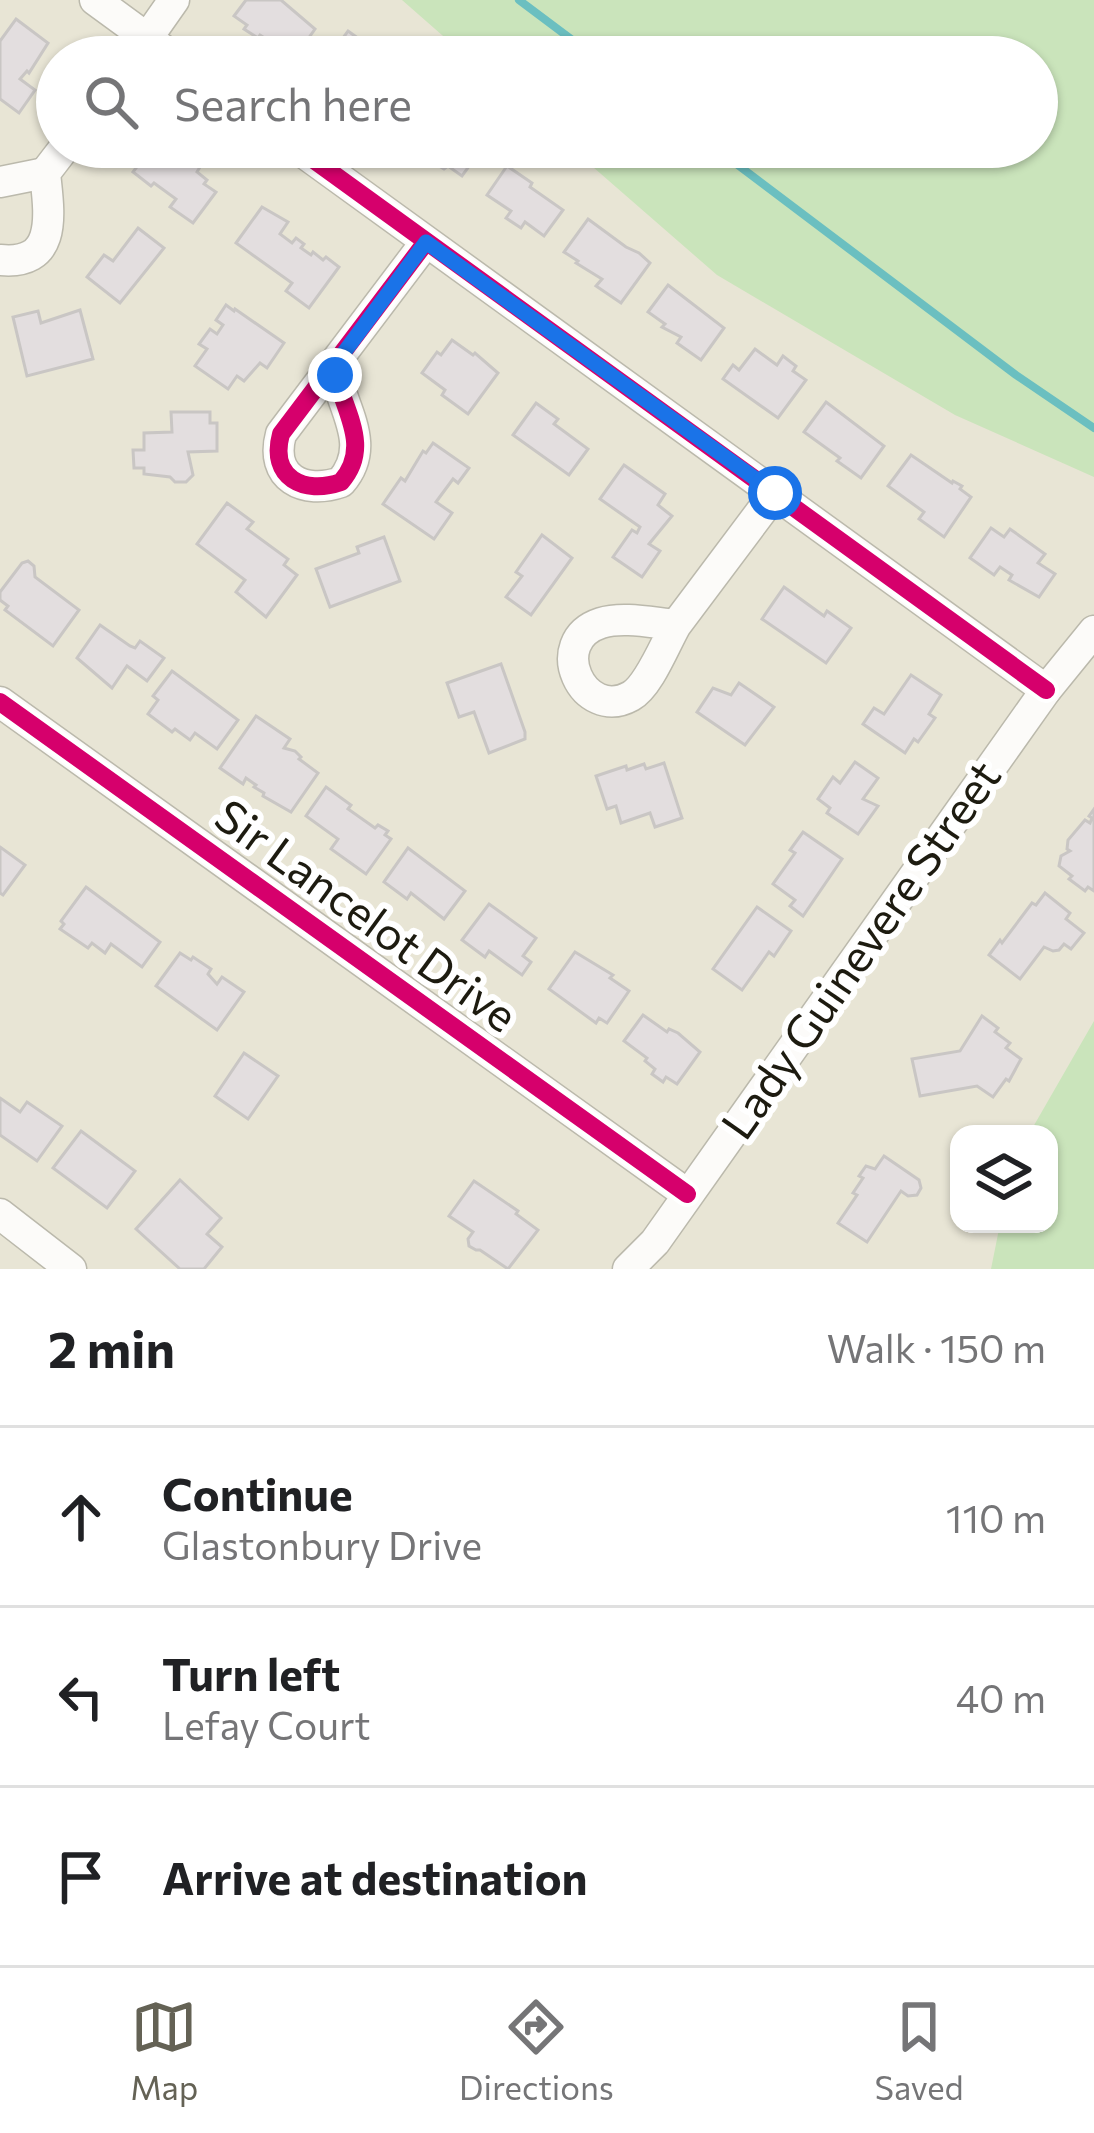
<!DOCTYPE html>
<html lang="en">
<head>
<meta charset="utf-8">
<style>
	body { margin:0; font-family:Commissioner,sans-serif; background:#f2f2f2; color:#202124 }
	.controls { position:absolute; right:36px; bottom:36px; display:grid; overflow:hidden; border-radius:24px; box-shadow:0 3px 9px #0004 }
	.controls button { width:108px; height:108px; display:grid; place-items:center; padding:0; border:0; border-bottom:3px solid #e0e0e0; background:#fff; color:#202124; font:60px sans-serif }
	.stop { position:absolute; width:36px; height:36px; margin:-27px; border:9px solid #1a73e8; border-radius:50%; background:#fff }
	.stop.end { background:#1a73e8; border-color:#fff; box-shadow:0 3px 12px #0008 }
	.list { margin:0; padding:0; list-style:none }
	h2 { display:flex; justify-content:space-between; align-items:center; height:156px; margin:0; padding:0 48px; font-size:51px }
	h2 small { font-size:39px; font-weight:400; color:#757577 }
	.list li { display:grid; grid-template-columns:78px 1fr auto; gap:36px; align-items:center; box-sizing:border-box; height:180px; padding:0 48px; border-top:3px solid #e0e0e0 }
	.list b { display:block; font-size:45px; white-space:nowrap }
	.list p { margin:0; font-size:39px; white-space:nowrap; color:#757577 }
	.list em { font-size:39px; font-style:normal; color:#757577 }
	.icon { flex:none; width:66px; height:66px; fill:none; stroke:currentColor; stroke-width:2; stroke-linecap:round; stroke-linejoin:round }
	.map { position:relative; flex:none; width:1094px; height:1269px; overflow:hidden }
	.search { position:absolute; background:#fff; box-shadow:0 3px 9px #0004; left:36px; right:36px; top:36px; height:132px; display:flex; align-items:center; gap:30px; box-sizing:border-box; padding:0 42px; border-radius:66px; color:#757577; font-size:45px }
	.sheet { height:696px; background:#fff }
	nav { display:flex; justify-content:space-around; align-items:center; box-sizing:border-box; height:168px; border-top:3px solid #e0e0e0; background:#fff; font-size:33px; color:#757577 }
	nav a { display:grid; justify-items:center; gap:6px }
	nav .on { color:#646255 }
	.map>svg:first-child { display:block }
	.green { fill:#cae4bb }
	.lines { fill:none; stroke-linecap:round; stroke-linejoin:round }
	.stream { stroke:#6bbfc0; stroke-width:8 }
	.building { fill:#e3dedf; stroke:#c9c6c4; stroke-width:3 }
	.minor-casing { stroke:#bbb9ac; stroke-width:33 }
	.minor { stroke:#fcfbf9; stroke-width:30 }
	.cycleway-casing { stroke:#fff; stroke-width:26 }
	.cycleway { stroke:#d6006c; stroke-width:18 }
	.route { stroke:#1a73e8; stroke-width:15 }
	.labels { text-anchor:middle; stroke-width:12; stroke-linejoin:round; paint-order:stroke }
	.street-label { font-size:45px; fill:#1d1b10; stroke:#fff }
</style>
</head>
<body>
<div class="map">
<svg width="1094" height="1269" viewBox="0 0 1094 1269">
	<rect width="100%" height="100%" fill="#e8e5d5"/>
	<g class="green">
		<path d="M402,0H1094V477L955,415L717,275L570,147H1037V57H467Z"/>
		<path d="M1094,1021V1269H991L1000,1224H1049V1134H1029Z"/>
	</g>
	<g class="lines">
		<g class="stream">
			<path d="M519,0L595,57"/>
			<path d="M714,147L1016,375L1094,428"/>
		</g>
	</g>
	<g class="building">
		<path d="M246,0H281L315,29L295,57H282L266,46L269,41L260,35L258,38L244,29L247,25L234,16Z"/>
		<path d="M16,19L48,43L29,73L27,71L20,79L35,90L19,113L0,99V41Z"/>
		<path d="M348,31L384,57H329Z"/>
		<path d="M146,147H184L187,149L183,155L200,167L197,172L207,180L204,184L216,192L193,223L170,207L176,199L154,183L151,186L133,172L142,160L138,157Z"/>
		<path d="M407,147H483L462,176L448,166L444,169Z"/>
		<path d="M507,166L532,183L530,187L563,210L544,236L525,222L521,228L506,218L511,211L487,195Z"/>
		<path d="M262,207L288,222L280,234L292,243L296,238L304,244L301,248L311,255L313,252L323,260L326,257L339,267L309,308L286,291L292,283L236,243Z"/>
		<path d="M588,219L626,247L639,253L650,263L621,303L596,286L602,279L576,263L578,261L564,252Z"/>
		<path d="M138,228L164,248L120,303L87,277L104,255L113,261Z"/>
		<path d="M668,285L724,328L701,360L677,343L681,337L662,327L665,324L648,312Z"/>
		<path d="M226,305L234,311L235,309L284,343L267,368L260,363L244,381L237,376L228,389L195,366L207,349L199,344L210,329L217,334L223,325L216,320Z"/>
		<path d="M80,310L93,359L27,376L13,317L38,311L41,323Z"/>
		<path d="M452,340L473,355L475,353L498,373L468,414L442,395L445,390L422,373L437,352L441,355Z"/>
		<path d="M755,349L777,365L783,356L796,366L793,371L806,380L778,418L723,379L733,365L739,370Z"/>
		<path d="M826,402L884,446L861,478L837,461L840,458L804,432Z"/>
		<path d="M536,403L558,419L554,424L588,449L569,475L513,435Z"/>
		<path d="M171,412H210V423H217V451L188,452L193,475L186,482H175L170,477L144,474V468H134L133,450H144V433L172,432Z"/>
		<path d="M433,443L469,468L458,483L453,479L436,502L452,513L434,539L383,504L401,478L405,481L423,451L426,453Z"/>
		<path d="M911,455L952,483L953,481L962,486L960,489L971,497L944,537L919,519L924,512L888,486Z"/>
		<path d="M624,465L665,494L658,505L672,516L649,544L660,551L642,577L613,557L632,530L637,533L640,527L600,499Z"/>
		<path d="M227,503L253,522L247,529L288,559L284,565L297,575L266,617L236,592L245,580L197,544Z"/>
		<path d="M991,528L1004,537L1010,529L1045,554L1038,563L1055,574L1039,597L1009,580L1012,575L1000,567L994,575L970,558Z"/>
		<path d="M542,535L572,558L531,615L506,597L522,576L516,572Z"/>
		<path d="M384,537L400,581L330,607L316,569L359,553L357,547Z"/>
		<path d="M28,561L34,566L35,577L79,610L53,646L5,610L8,606L0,600V592L22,563Z"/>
		<path d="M784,587L824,616L827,611L851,628L826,663L762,619Z"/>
		<path d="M100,625L130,646L135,648L140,641L164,658L147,681L127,666L112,688L77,658Z"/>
		<path d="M501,664L525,732V739L489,753L474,712L459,717L447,683Z"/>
		<path d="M172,671L238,720L217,749L195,733L190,740L175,729L172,732L148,714L158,700L153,696Z"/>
		<path d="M911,675L941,695L929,714L935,718L918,742L914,739L905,753L863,724L874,708L884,714Z"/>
		<path d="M739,683L774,707L745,745L697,712L713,688L731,695Z"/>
		<path d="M256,716L290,739L284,748L295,751L301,757L299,759L318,773L291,812L263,796L264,793L254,787L256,785L246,778L243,784L220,768Z"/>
		<path d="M855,762L878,778L863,799L878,806L858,834L827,813L830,808L818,799L833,777L840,783Z"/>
		<path d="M664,763L682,818L655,827L650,813L621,823L616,806L607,809L596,776L626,766L627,770L644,764L646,769Z"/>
		<path d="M326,787L351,805L348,809L375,828L378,825L388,831L385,835L391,839L366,874L331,849L338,839L306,816Z"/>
		<path d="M1094,809V891L1088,887L1085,891L1069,879L1072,876L1059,866L1061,856L1070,851L1067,849L1068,840L1085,820L1090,823L1092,818L1089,816Z"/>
		<path d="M803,832L842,859L803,916L790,906L795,900L773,884L795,853L790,850Z"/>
		<path d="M0,847L25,865L3,895L0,893Z"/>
		<path d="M408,848L465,891L444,919L411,893L407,899L384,882Z"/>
		<path d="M86,887L160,942L142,967L111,944L105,953L92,943L88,948L60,929L64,924L61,921Z"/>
		<path d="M1045,893L1070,913L1066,919L1084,933L1071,949L1064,944L1059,950L1053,951L1044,947L1020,979L989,955L1000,940L1002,943L1032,903L1036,905Z"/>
		<path d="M489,904L536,938L523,956L531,962L522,975L489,951L485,957L462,940Z"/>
		<path d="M757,907L791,931L774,956L769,952L742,990L713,969Z"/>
		<path d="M575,952L613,975L610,978L629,991L607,1023L599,1018L596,1023L549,989Z"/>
		<path d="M180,953L191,960L193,957L211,969L208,974L217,984L222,977L244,992L217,1030L156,986Z"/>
		<path d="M643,1015L667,1032L669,1029L678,1033L700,1052L677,1084L666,1077L663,1082L652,1074L655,1069L645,1061L647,1058L624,1041Z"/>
		<path d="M982,1016L998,1028L995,1032L1010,1043L1006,1048L1021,1059L1009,1081L1006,1079L993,1097L977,1086L920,1096L912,1059L960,1051Z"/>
		<path d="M244,1053L278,1076L248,1119L215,1096Z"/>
		<path d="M0,1098L20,1112L27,1102L62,1126L37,1161L0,1135Z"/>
		<path d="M81,1131L135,1171L107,1208L53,1168Z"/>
		<path d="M884,1156L919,1180L921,1188L917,1195L908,1196L901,1191L867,1242L838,1223L857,1195L853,1193L863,1178L859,1176L866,1166L875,1169Z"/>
		<path d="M180,1180L221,1218L207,1234L222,1247L204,1269H180L136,1229Z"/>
		<path d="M474,1181L518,1211L516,1214L538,1230L508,1269L480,1250H476L469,1246L468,1239L473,1232L449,1216Z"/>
	</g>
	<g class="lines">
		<defs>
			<g id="minor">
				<path d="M95,0L173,57"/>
				<path d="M134,57L174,0"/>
				<path d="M296,147L1046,690"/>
				<path d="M0,182L45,173"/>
				<path d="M0,260C59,266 49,212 45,173L65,147"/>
				<path d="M334,366C340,407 374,444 341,482C304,495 269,478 281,434L426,242"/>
				<path d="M676,625C665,644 649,686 631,696C583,723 545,641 601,623C623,616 653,623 676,625L775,493"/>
				<path d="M0,702L687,1194"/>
				<path d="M0,1214L71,1269"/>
				<path d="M628,1269L655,1242L1046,690L1094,631"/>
			</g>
		</defs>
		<use href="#minor" class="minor-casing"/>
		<use href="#minor" class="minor"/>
		<defs>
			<g id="cycleway">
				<path d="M296,147L1046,690"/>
				<path d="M334,366C340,407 374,444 341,482C304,495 269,478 281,434L426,242"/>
				<path d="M0,702L687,1194"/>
			</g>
		</defs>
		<use href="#cycleway" class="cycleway-casing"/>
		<use href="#cycleway" class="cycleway"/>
	</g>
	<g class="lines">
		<path class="route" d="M335,375L334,366L426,242L775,493"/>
	</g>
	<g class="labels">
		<g class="street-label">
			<text transform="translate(366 916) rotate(36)" y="16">Sir Lancelot Drive</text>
			<text transform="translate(861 950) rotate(-55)" y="16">Lady Guinevere Street</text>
		</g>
	</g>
</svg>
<div class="controls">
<button><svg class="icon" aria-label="layers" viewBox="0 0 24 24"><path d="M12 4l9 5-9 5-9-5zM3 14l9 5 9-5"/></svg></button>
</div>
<div class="stop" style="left:775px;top:493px"></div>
<div class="stop end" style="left:335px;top:375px"></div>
<div class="search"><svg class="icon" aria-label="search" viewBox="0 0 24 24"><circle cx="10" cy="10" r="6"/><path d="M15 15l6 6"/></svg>Search here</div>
</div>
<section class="sheet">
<h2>2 min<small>Walk · 150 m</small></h2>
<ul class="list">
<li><svg class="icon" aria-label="ahead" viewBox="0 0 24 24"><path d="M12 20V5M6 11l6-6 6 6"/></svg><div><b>Continue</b><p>Glastonbury Drive</p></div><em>110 m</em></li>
<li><svg class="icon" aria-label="left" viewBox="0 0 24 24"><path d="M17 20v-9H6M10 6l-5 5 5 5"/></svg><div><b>Turn left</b><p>Lefay Court</p></div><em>40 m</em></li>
<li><svg class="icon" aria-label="arrive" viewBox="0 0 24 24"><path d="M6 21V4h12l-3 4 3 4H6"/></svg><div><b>Arrive at destination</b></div></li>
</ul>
</section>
<nav>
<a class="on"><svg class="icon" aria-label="map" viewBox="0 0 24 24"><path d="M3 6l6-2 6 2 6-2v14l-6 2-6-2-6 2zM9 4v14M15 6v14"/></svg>Map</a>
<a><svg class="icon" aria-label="directions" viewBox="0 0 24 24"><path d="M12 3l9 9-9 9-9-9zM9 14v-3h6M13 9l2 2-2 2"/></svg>Directions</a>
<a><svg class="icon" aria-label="saved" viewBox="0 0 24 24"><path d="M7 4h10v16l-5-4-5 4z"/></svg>Saved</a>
</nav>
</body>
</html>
